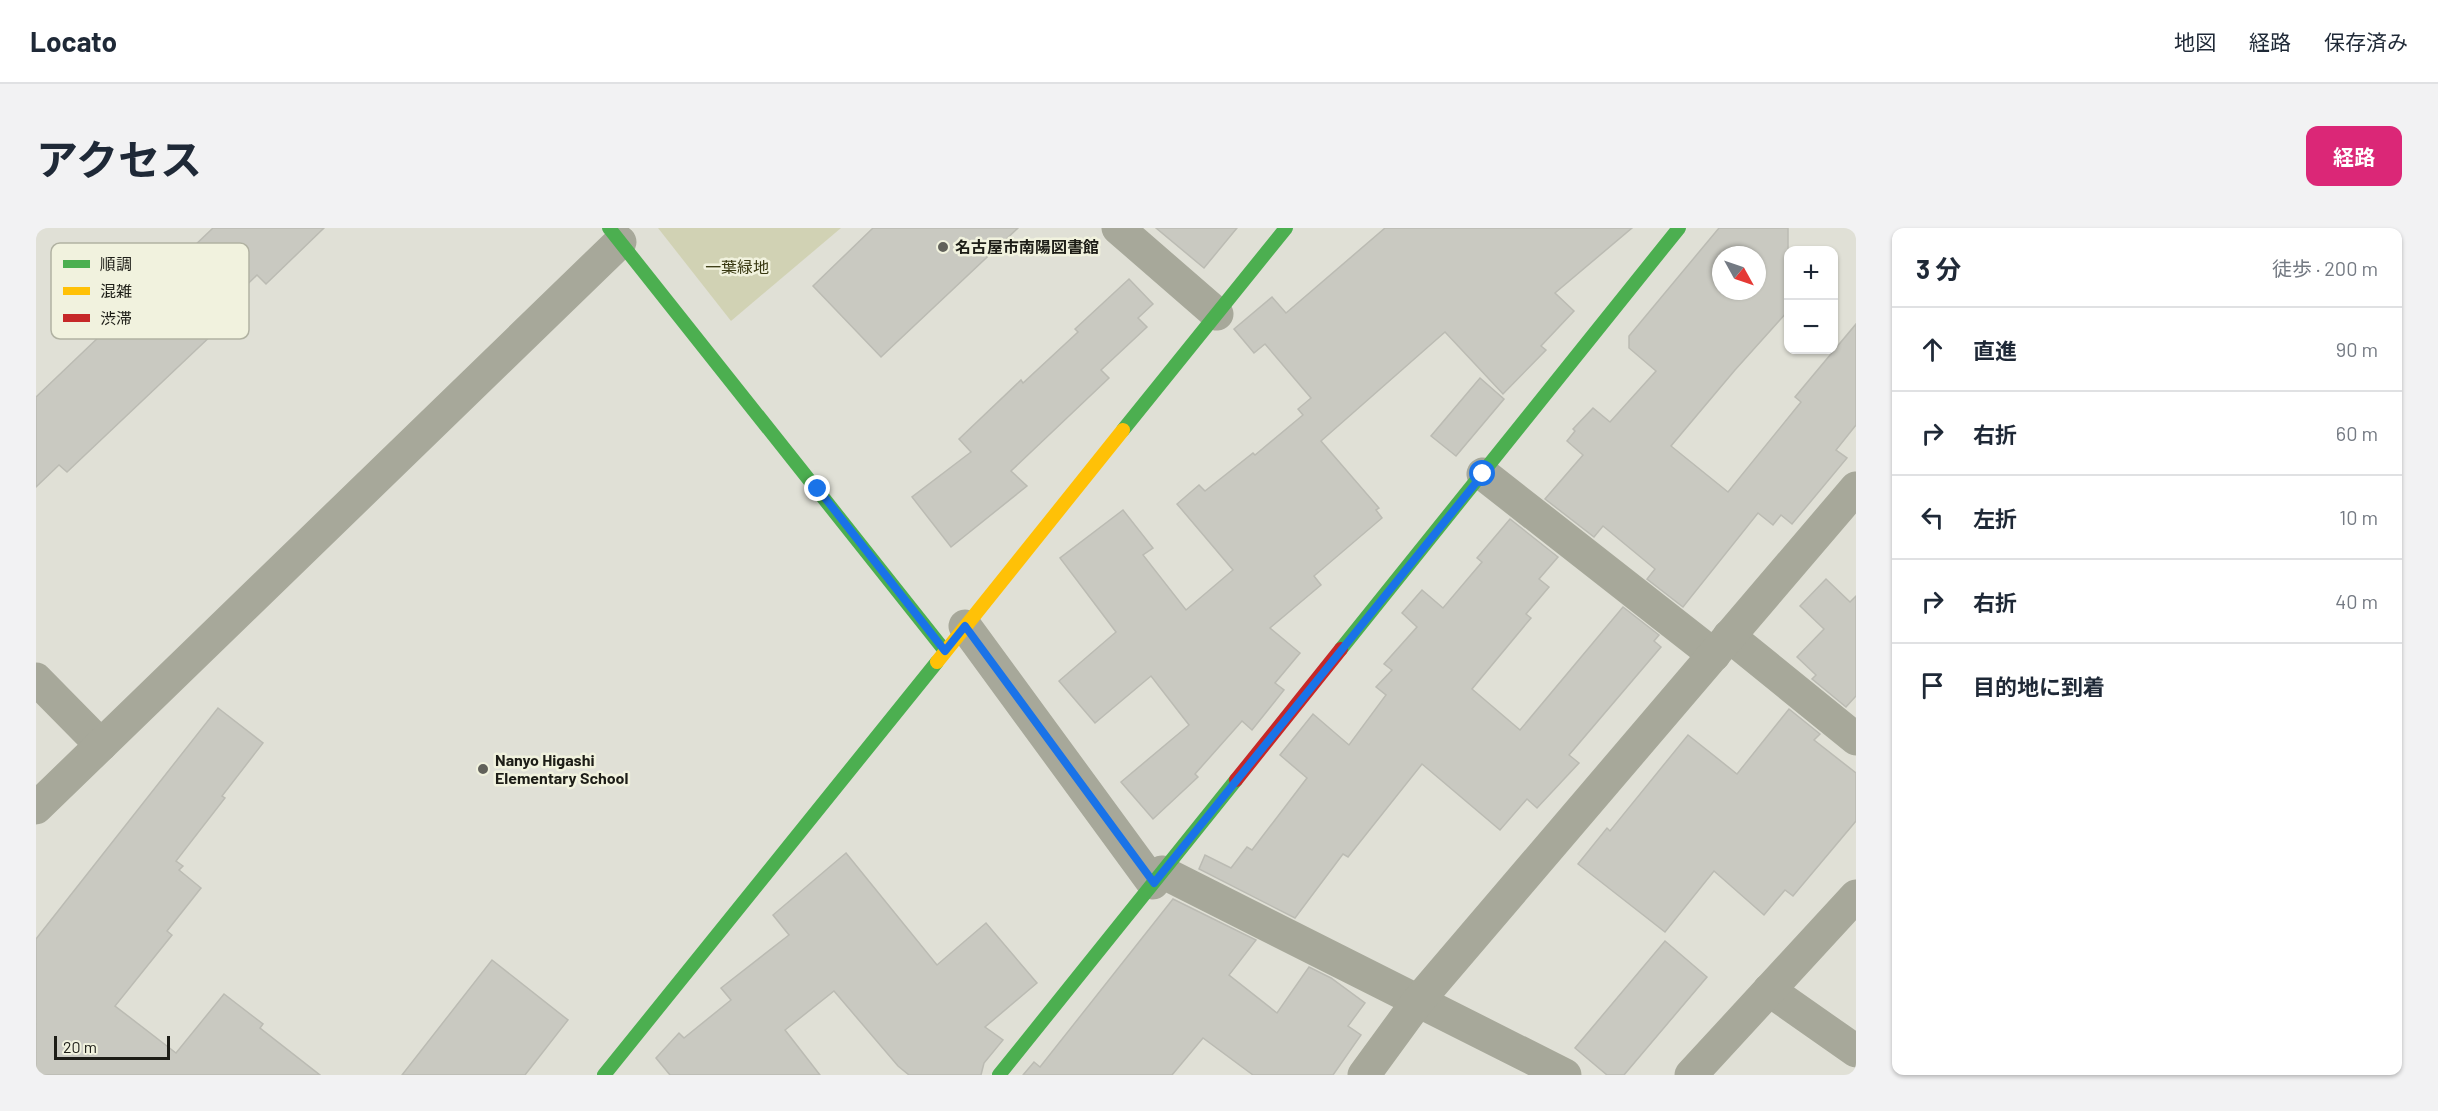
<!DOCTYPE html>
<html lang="ja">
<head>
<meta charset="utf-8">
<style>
	body { margin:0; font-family:Barlow,"Noto Sans JP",sans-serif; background:#f2f2f3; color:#1f2937 }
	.controls { position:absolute; right:18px; top:18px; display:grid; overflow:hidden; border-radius:12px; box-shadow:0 2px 4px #0004 }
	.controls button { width:54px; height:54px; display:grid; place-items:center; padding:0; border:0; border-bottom:2px solid #e0e1e3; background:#fff; color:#1f2937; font:30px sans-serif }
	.compass { position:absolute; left:1676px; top:18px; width:54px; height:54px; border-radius:50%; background:#fff; box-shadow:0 2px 4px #0004; rotate:130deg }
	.scale { position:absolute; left:18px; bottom:15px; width:116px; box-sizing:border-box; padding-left:6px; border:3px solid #1d1d17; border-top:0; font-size:16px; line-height:21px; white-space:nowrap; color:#1d1d17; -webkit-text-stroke:4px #f1f2de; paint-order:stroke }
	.stop { position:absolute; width:18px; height:18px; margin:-14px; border:4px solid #1a73e8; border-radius:50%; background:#fff }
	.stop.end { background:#1a73e8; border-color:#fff; box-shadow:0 2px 6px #0008 }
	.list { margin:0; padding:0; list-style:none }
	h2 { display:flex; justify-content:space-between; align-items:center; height:78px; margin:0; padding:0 24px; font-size:26px }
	h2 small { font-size:20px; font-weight:400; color:#747a83 }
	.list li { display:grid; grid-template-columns:39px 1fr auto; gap:18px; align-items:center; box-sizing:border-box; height:84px; padding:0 24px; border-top:2px solid #e0e1e3 }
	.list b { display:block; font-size:22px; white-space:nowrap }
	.list em { font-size:20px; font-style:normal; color:#747a83 }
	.icon { flex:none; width:33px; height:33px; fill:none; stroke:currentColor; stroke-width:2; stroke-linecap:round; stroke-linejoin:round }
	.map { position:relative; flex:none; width:1820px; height:847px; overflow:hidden; border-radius:12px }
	header { display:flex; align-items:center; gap:36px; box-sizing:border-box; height:84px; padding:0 30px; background:#fff; border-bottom:2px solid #e0e1e3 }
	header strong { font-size:28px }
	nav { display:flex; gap:33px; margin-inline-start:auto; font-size:21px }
	.intro { display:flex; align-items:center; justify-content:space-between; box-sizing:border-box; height:144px; padding:0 36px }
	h1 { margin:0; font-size:42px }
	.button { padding:15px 27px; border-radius:12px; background:#db2777; color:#fff; font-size:21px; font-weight:700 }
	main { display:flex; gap:36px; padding:0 36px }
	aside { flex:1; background:#fff; border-radius:12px; box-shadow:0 2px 4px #0004 }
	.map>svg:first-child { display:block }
	.green { fill:#d1d2b4 }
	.building { fill:#c9c9c1; stroke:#bbbbb3; stroke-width:1.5; fill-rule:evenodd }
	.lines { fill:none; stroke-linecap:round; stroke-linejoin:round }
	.street { stroke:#a7a89a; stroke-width:33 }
	.fast { stroke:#4caf50; stroke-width:14 }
	.slow { stroke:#ffc107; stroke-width:14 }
	.jam { stroke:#c62828; stroke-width:14 }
	.route { stroke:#1a73e8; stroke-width:8 }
	.poi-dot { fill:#61615a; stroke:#f1f2de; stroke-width:2 }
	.labels { text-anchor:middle; stroke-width:5; stroke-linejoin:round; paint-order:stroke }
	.poi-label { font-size:16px; font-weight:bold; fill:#1d1d17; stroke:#f1f2de; text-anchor:start }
	.park-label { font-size:16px; fill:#373710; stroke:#f1f2de }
	.key { fill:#f1f2de; stroke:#b1b2a2; stroke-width:1.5 }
	.key-label { font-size:16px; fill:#1d1d17 }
</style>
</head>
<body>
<header>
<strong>Locato</strong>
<nav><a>地図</a><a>経路</a><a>保存済み</a></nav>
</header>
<div class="intro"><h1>アクセス</h1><a class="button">経路</a></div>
<main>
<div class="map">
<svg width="1820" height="847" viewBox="0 0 1820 847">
	<rect width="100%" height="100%" fill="#e0e0d6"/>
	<path class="green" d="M622,0H805L695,93Z"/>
	<g class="building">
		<path d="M177,0H288L230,56L221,47L172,94L180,103L31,244L23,237L0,259V169Z"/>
		<path d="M837,0H982L845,129L777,58Z"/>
		<path d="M1120,0H1201L1168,40Z"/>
		<path d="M1349,0H1596L1519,65L1538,83L1505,118L1510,122L1467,166L1409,104L1285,213L1343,280L1340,282L1346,290L1278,348L1285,357L1234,400L1264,425L1239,455L1248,462L1216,502L1206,493L1159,546L1162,549L1117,591L1085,554L1153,497L1115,448L1059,495L1023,453L1080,404L1024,330L1087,282L1117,320L1107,327L1150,382L1197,342L1141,276L1163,257L1169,263L1217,225L1219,227L1267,187L1262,181L1275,170L1229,116L1218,125L1198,101L1236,69L1250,85Z"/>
		<path d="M1683,0H1752V83L1699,142L1635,218L1692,264L1765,174L1759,169L1820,96V197L1800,222L1811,230L1756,296L1745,287L1737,297L1722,285L1647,379L1611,351L1619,341L1567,298L1558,309L1509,271L1547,227L1531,213L1539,203L1537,201L1557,180L1574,194L1620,143L1593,120V108ZM1685,27H1721V63H1685Z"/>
		<path d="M1093,51L1117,76L1102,90L1111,99L1065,142L1073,150L975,243L991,258L915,319L876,269L935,224L923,211L985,152L987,155L1042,104L1039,101Z"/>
		<path d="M1444,150L1468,171L1420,228L1395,208Z"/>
		<path d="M1474,291L1522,329L1503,351L1513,359L1490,386L1495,390L1436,461L1484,502L1587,379L1623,407L1618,413L1625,419L1533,527L1543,535L1501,580L1491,571L1464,602L1386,536L1312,629L1307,626L1259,690L1163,641L1169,627L1195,640L1211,619L1216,622L1271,550L1244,527L1277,486L1313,517L1350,467L1340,459L1356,442L1348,436L1381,399L1366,385L1386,362L1407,380L1446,334L1441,330Z"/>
		<path d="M1790,351L1814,374L1820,368V468L1810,479L1776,451L1780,447L1761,429L1788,401L1764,378Z"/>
		<path d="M182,480L227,515L186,568L189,570L140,633L147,638L143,642L165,660L131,703L136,707L79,778L140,825L188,766L227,796L224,800L284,847H0V711Z"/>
		<path d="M1753,481L1784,506L1778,512L1820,545V593L1757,668L1749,662L1728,687L1678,643L1629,704L1542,636L1571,600L1574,603L1652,507L1701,546Z"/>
		<path d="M810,625L901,737L950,695L1001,755L949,799L967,812L948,835L945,847H873L862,838L798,763L749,802L784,847H634L620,830L643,805L648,810L695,772L685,760L753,707L737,687Z"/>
		<path d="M1137,671L1220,712L1193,747L1241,785L1273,739L1295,750L1329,775L1312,798L1325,807L1297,847H1217L1167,810L1136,847H987L998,834L1004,839Z"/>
		<path d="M1629,713L1671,749L1588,847H1571L1539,820Z"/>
		<path d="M456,732L532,792L489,847H366Z"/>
	</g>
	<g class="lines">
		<g class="street">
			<path d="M1082,0L1181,86"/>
			<path d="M1447,246L1678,427"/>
			<path d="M929,398L1117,655"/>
			<path d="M1693,408L1820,511"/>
			<path d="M0,451L65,517"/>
			<path d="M0,580L584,14"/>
			<path d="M1126,644L1529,847"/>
			<path d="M1733,762L1820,823"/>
			<path d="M1328,847L1382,773L1820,260"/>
			<path d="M1655,847L1820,668"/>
		</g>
		<g class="fast">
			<path d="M573,0L909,423"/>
			<path d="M1087,202L1250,0"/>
			<path d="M1305,421L1643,0"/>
			<path d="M568,847L901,434"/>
			<path d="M963,847L1200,552"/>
		</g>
		<path class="slow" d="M901,434L1087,202"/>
		<path class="jam" d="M1200,552L1305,421"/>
	</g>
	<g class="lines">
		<path class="route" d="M782,261L909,423L929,398L1118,655L1447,246"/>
	</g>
	<g class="poi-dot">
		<circle cx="907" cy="19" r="6"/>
		<circle cx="447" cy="541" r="6"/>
	</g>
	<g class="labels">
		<g class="poi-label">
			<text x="919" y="25">名古屋市南陽図書館</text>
			<text x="459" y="538">Nanyo Higashi<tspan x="459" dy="18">Elementary School</tspan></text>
		</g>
		<g class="park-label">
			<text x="701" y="45">一葉緑地</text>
		</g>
	</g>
	<rect x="15" y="15" width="198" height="96" rx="9" class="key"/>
	<rect x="27" y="32" width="27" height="8" fill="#4caf50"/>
	<rect x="27" y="59" width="27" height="8" fill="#ffc107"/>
	<rect x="27" y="86" width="27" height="8" fill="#c62828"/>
	<g class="key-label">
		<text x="64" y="42">順調</text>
		<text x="64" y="69">混雑</text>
		<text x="64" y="96">渋滞</text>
	</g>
</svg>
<div class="controls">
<button>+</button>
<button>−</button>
</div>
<svg class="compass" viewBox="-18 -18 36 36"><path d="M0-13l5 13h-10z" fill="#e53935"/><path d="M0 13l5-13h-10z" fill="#747a83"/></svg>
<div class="scale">20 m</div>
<div class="stop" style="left:1447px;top:246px"></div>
<div class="stop end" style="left:782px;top:261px"></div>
</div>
<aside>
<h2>3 分<small>徒歩 · 200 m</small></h2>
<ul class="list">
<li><svg class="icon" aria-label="ahead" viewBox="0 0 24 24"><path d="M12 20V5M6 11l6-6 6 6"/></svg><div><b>直進</b></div><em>90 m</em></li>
<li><svg class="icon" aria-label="right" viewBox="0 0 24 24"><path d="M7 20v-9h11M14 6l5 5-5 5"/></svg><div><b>右折</b></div><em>60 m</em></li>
<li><svg class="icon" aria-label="left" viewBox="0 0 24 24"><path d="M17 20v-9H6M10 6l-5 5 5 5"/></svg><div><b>左折</b></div><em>10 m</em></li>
<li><svg class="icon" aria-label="right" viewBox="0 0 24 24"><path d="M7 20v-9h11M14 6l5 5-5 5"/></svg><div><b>右折</b></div><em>40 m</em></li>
<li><svg class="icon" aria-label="arrive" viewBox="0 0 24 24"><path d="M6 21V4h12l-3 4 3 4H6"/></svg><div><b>目的地に到着</b></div></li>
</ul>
</aside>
</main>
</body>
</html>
